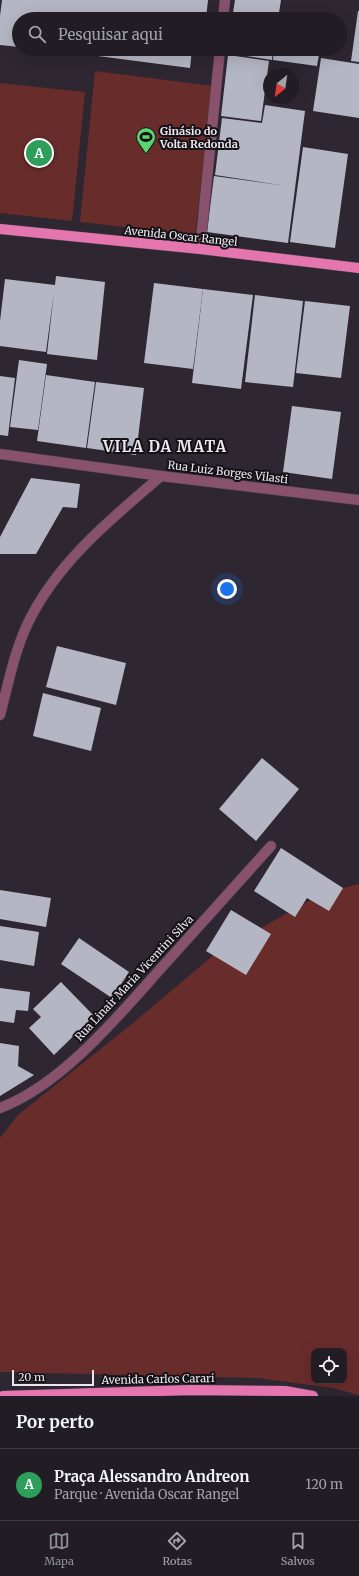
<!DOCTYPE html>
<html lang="pt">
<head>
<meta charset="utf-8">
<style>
	body { margin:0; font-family:Merriweather,serif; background:#2e2a32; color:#f1f3f6 }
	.controls { position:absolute; right:12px; bottom:12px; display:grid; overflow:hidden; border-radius:8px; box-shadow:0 4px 16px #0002 }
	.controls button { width:36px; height:36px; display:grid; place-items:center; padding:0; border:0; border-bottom:1px solid #3f3b42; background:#221d25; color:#f1f3f6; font:20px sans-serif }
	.compass { position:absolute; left:263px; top:68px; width:36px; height:36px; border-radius:50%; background:#221d25; box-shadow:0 4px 16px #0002; rotate:209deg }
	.scale { position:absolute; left:12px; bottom:10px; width:82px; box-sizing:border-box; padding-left:4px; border:2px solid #ece7ee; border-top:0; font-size:11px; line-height:14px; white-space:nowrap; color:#ece7ee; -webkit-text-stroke:3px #141116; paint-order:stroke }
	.you { position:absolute; left:227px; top:589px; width:14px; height:14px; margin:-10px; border:3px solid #fff; border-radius:50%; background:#1a73e8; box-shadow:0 0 0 6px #1a73e833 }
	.badge { display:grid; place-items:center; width:26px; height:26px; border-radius:50%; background:#8c9099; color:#fff; font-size:13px; font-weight:700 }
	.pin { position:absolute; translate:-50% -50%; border:2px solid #fff; box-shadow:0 1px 4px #0006 }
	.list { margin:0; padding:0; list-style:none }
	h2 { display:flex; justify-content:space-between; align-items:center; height:52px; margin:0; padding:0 16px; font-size:17px }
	h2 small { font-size:13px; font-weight:400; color:#a2a2a7 }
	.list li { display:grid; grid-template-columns:26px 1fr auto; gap:12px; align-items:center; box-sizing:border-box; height:72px; padding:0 16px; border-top:1px solid #3f3b42 }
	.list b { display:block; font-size:15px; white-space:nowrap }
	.list p { margin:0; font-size:13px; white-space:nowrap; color:#a2a2a7 }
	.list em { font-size:13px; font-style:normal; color:#a2a2a7 }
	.icon { flex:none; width:22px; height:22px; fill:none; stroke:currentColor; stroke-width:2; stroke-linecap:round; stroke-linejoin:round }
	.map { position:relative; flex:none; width:359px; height:1396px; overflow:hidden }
	.search { position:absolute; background:#221d25; box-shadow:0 4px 16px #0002; left:12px; right:12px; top:12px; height:44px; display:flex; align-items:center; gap:10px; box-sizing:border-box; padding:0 14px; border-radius:22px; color:#a2a2a7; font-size:15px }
	.sheet { height:124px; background:#221d25 }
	nav { display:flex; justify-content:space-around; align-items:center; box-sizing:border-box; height:56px; border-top:1px solid #3f3b42; background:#221d25; font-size:11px; color:#a2a2a7 }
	nav a { display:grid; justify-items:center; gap:2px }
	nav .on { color:#8c9099 }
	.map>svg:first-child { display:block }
	.green { fill:#682c2b; fill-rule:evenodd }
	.building { fill:#b5b6c4 }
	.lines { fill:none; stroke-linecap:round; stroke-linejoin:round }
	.minor-casing { stroke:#49424b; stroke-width:11 }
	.major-casing { stroke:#49424b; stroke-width:11 }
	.minor { stroke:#88526d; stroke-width:10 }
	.major { stroke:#e575af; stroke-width:10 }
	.labels { text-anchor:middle; stroke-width:4; stroke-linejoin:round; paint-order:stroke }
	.poi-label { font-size:11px; font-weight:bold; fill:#ece7ee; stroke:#141116; text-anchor:start }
	.street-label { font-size:11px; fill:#ece7ee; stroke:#141116 }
	.district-label { font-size:15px; font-weight:bold; letter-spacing:1px; fill:#ece7ee; stroke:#141116 }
</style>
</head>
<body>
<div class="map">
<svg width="359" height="1396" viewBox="0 0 359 1396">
	<rect width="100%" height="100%" fill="#2e2731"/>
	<g class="green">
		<path d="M95,71L213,86L195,235L80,222Z"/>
		<path d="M0,83L85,92L72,221L0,213Z"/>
		<path d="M359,884V1395L333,1388L257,1378L0,1372V1138L18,1115L128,1027L215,954L323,893ZM314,1351H344V1381H314Z"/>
	</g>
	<g class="building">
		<path d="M2,0H208L206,19H19V47L0,45V16Z"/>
		<path d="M235,0H281L278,19H232Z"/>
		<path d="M358,11H359V62L351,61Z"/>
		<path d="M44,49H192L190,68Z"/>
		<path d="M228,49H273L272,60L227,53Z"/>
		<path d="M274,49H320L317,66L273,60Z"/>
		<path d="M228,55L269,61L261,121L221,116Z"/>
		<path d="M321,58L359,64V118L313,111Z"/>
		<path d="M265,105L305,111L288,243L207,232L214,176L286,186L215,175L222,118L262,123Z"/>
		<path d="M303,147L348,154L335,248L290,242Z"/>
		<path d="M56,276L105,282L97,360L47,354L54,292L46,352L0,346V321L5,279L55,285Z"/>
		<path d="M154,283L203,289L193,369L144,363Z"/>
		<path d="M203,289L253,295L241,389L192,383Z"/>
		<path d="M255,295L303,301L293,387L245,382Z"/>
		<path d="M305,301L350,306L341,378L296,373Z"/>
		<path d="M19,360L47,364L38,430L10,427Z"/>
		<path d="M46,375L95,382L86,448L37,441Z"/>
		<path d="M0,376L15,378L8,436L0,435Z"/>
		<path d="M96,382L144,388L136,455L87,448Z"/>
		<path d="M292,406L341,412L332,479L283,472Z"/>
		<path d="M31,478L80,484L77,508L63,507L36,554H0V537Z"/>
		<path d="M57,646L126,663L116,705L46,687Z"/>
		<path d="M43,693L101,708L91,751L33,736Z"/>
		<path d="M262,758L299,789L256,841L219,809Z"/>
		<path d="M281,848L343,888L329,911L307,898L295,917L254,891Z"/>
		<path d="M0,890L51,898L46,927L0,919Z"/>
		<path d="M231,910L271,934L246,975L206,951Z"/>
		<path d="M0,926L39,932L34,966L0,960Z"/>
		<path d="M79,938L129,972L112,998L61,964Z"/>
		<path d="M61,982L94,1016L54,1055L29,1028L41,1017L33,1009Z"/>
		<path d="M0,988L30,992L28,1011L16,1010L14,1023L0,1021Z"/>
		<path d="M0,1043L19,1046L18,1066L34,1075L0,1096Z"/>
	</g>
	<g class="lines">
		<defs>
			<g id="minor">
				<path d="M223,19L225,0"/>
				<path d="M200,249L220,49"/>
				<path d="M0,454L161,476L359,500"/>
				<path d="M0,715C8,685 14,653 27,625C56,563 111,519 161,476"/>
				<path d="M0,1108C63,1084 119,1015 163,966C199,926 235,886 271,846"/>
			</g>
			<g id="major">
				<path d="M0,229L200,249L359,268"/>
				<path d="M3,1396L191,1390L285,1391L313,1396"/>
			</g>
		</defs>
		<use href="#minor" class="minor-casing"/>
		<use href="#major" class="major-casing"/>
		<use href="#minor" class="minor"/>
		<use href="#major" class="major"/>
	</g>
	<defs>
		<symbol id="stadium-pin" viewBox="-11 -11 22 30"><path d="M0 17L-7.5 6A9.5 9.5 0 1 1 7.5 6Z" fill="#59d56f" stroke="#141116"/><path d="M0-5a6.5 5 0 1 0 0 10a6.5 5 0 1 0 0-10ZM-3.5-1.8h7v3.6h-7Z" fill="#111"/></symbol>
	</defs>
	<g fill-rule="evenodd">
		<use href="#stadium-pin" x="135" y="126" width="22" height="30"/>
	</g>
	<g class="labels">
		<g class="poi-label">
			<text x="160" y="135">Ginásio do<tspan x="160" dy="13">Volta Redonda</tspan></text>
		</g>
		<g class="street-label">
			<text transform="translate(181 236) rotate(6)" y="4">Avenida Oscar Rangel</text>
			<text transform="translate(228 472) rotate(7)" y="4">Rua Luiz Borges Vilasti</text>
			<text transform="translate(134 978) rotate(-47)" y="4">Rua Linair Maria Vicentini Silva</text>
			<text transform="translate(158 1379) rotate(-1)" y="4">Avenida Carlos Carari</text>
		</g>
		<g class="district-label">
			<text x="165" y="452">VILA DA MATA</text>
		</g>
	</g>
</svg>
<div class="controls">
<button><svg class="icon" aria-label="locate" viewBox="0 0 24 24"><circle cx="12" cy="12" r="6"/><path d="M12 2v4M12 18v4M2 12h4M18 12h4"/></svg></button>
</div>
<svg class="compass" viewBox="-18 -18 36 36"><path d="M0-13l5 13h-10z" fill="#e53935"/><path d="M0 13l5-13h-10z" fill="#a2a2a7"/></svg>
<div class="scale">20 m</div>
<div class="you"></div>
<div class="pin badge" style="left:39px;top:153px;background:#2e9e5b">A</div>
<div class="search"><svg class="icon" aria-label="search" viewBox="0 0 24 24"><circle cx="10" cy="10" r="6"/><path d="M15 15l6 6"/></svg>Pesquisar aqui</div>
</div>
<section class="sheet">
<h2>Por perto<small></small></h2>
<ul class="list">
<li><span class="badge" style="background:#2e9e5b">A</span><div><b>Praça Alessandro Andreon</b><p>Parque · Avenida Oscar Rangel</p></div><em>120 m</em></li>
</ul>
</section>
<nav>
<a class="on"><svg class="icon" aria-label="map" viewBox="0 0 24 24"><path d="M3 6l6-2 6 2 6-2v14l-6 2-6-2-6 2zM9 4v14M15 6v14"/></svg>Mapa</a>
<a><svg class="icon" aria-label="directions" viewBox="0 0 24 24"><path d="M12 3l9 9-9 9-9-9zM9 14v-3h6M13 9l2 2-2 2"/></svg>Rotas</a>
<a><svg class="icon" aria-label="saved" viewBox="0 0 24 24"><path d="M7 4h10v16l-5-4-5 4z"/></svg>Salvos</a>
</nav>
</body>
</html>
